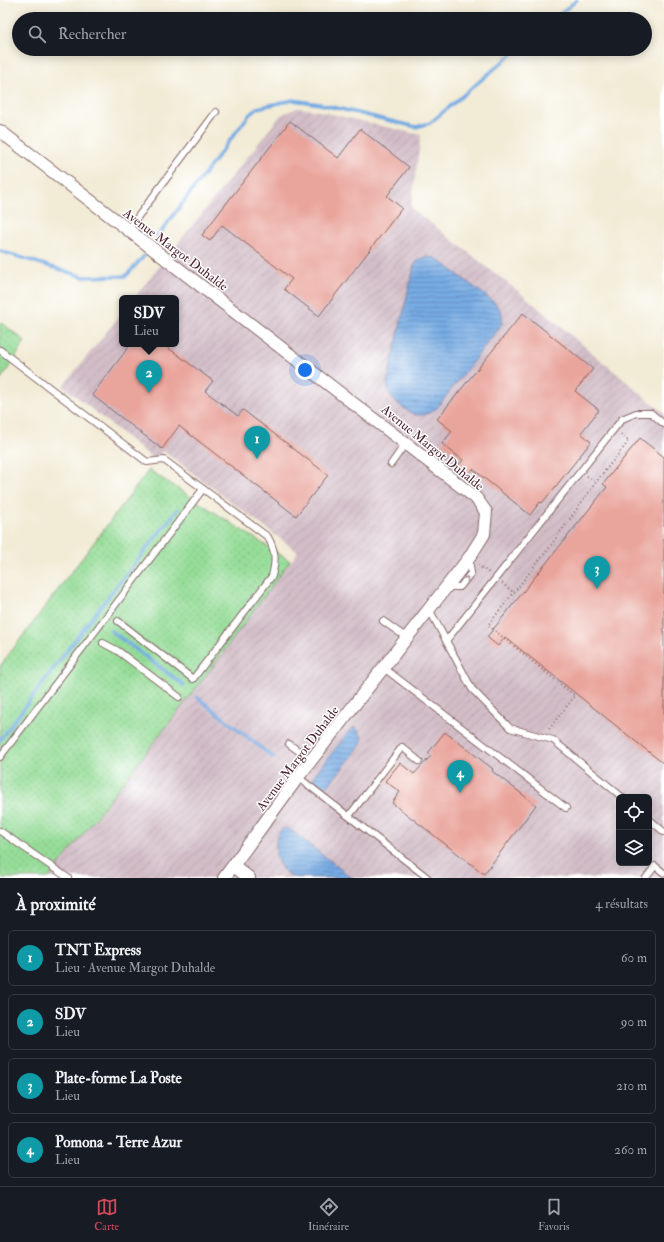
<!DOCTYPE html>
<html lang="fr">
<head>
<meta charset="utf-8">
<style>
	body { margin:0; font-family:"IM FELL Double Pica",serif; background:#242831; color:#f1f3f6 }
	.controls { position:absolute; right:12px; bottom:12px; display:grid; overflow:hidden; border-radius:6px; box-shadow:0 2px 10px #0003 }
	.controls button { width:36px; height:36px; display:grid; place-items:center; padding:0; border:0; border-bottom:1px solid #363941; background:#171b24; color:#f1f3f6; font:20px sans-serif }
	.you { position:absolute; left:305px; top:370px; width:14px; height:14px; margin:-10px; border:3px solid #fff; border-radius:50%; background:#1a73e8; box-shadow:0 0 0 6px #1a73e833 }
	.badge { display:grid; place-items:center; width:26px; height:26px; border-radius:50%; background:#d1495b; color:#fff; font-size:13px; font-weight:700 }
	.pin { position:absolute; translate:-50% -33px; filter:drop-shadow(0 1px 2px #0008) }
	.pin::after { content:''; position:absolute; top:21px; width:14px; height:12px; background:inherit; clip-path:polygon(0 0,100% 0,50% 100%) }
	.popup { position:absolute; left:119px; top:295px; width:60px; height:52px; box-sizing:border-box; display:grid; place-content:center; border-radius:6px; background:#171b24; filter:drop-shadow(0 1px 3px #0005); font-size:13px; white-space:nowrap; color:#9ea1a6 }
	.popup b { font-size:15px; color:#f1f3f6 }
	.popup::after { content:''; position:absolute; left:50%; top:100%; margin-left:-8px; border:8px solid transparent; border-top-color:#171b24 }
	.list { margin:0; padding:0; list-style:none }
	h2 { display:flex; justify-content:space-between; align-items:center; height:52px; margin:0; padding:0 16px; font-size:17px }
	h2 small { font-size:13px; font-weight:400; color:#9ea1a6 }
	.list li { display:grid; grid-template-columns:26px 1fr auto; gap:12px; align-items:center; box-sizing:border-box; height:56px; margin:0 8px 8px; padding:0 8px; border:1px solid #363941; border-radius:6px }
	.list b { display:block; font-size:15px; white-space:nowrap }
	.list p { margin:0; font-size:13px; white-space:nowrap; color:#9ea1a6 }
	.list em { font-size:13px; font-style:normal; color:#9ea1a6 }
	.icon { flex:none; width:22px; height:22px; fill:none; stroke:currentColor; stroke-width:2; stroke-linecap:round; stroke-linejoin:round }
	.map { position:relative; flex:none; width:664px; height:878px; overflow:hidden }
	.search { position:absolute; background:#171b24; box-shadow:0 2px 10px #0003; left:12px; right:12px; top:12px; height:44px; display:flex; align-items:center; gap:10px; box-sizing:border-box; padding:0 14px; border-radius:22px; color:#9ea1a6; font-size:15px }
	.sheet { height:308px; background:#171b24 }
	nav { display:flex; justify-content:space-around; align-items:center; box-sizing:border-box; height:56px; border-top:1px solid #363941; background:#171b24; font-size:11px; color:#9ea1a6 }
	nav a { display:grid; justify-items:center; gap:2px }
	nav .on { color:#d1495b }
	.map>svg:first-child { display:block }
	.industrial { fill:url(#industrial-furrows); fill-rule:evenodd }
	.grass { fill:url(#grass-dots); stroke:#707e62 }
	.water { fill:url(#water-rules); stroke:#606588 }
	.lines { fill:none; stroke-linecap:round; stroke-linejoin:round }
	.stream { stroke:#76abe4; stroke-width:3.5 }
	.building { fill:#e9a49b }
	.lane-casing { stroke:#856666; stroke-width:8 }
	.street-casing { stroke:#856666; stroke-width:14 }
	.path { stroke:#856666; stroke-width:2; stroke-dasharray:1 3; stroke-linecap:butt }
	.lane { stroke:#fff; stroke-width:6 }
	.street { stroke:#fff; stroke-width:12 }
	.oneway { stroke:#ae9aa0 }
	.labels { text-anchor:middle; stroke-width:3; stroke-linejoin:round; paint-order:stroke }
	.street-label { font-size:13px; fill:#4a1f2b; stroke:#fff }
</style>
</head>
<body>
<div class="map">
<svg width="664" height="878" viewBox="0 0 664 878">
	<defs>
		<pattern id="industrial-furrows" width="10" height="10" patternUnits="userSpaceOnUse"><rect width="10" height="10" fill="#d2bdc7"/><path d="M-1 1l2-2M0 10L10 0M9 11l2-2" fill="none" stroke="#b6a2ab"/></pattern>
		<pattern id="grass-dots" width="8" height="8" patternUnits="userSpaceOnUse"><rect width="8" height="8" fill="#95dd98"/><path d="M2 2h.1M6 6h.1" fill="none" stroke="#82bd83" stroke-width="1.8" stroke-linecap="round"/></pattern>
		<pattern id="water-rules" width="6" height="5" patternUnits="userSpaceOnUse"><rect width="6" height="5" fill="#76abe4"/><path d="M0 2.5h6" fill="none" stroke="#638bb9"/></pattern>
	</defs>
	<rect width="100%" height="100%" fill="#fff"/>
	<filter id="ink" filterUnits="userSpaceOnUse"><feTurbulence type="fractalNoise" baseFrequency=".025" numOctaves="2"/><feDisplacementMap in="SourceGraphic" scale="8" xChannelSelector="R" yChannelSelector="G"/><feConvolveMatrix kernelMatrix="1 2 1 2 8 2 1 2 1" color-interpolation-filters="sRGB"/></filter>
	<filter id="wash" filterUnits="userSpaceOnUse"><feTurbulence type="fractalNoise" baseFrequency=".012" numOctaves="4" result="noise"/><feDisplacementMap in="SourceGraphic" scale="16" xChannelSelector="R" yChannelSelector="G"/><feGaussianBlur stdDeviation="0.9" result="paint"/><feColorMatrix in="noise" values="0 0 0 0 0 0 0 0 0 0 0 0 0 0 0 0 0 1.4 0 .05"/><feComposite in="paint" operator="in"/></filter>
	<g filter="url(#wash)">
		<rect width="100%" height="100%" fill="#f2ebd5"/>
		<path class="industrial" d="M297,108L314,110L421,135L411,208L523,295L664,413V878H48L0,806L66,857L298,552L163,451L155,460L63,386L122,313V344H176V298H134L281,115ZM619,797H649V863H619Z"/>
		<g class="grass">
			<path d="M0,322L25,341L11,365L0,380Z"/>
			<path d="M149,470L290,561L210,670L49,878H0V666Z"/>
		</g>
		<g class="water">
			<path d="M427,257L436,258L495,303L502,313V324L437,408C422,419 415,417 401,406C392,399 388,394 387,382L414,266L418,260Z"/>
			<path d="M352,728H356L363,738L360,746L328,786C321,788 315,785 313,778L315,774Z"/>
			<path d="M285,828H288L352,878C343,878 298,878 292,877C280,871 275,859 276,846C276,839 277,831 285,828Z"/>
		</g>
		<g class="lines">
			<g class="stream">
				<path d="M554,19L577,0"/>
				<path d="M157,237L249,115L257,108L293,100L320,104L416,127L430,123L518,49"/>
				<path d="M0,251L84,277L126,276L144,256"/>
				<path d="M111,631L184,685"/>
				<path d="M197,697L274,758"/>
				<path d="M0,740L90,620L178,509"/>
			</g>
		</g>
		<g id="blocks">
			<g class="building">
				<path d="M290,121L338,158L360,129L409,167L387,196L402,208L319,316L284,289L292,279L222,225L210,241L202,235Z"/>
				<path d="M523,313L593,369L575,391L599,410L581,433L591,442L556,486L542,503L540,502L530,515L473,469L467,476L456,468L463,460L442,444L452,431L437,419Z"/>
				<path d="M131,344H163L213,381L205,391L238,416L243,410L328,475L296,516L179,426L162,449L92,395Z"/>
				<path d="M640,438L664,457V764L505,637L498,646L487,637L607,487L603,484Z"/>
				<path d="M445,732L493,769L492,771L536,805L484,874L392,803L400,792L385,781L400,763L414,774L431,756L428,753Z"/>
			</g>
		</g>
	</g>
	<g filter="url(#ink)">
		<use href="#blocks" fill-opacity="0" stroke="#856666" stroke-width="1"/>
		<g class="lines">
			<defs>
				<g id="lane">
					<path d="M128,230L216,112"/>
					<path d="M0,350L147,462L164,460L268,537C276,552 276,560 272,576L193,679L118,621"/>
					<path d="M391,464L406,443"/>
					<path d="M446,587H460L471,573L469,559"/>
					<path d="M429,609L472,689L510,728L553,740L622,797"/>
					<path d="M383,621L407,638"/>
					<path d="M446,641L622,419L636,413H651L664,424"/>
					<path d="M103,643L118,651L179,697"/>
					<path d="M384,668L566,808"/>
					<path d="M289,744L311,760"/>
					<path d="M0,757L203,489"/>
					<path d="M298,777L428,878"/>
					<path d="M349,816L402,747L419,761"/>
					<path d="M649,819L664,832"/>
					<path d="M0,831L68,878"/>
					<path d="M646,878L655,866L664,873"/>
				</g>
				<g id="street">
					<path d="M0,131L476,498L486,512L484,534L469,558L298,777L224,878"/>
					<path d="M234,866L249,878"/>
				</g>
			</defs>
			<use href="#lane" class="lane-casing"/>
			<use href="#street" class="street-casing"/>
			<g class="path">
				<path d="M587,476L596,482"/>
				<path d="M478,565L489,573"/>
				<path d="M502,583L513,592"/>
				<path d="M549,729L575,696L488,625L549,548L596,482L629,441L620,434"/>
			</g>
			<use href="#lane" class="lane"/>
			<use href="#street" class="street"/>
		</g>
		<defs><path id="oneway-chevron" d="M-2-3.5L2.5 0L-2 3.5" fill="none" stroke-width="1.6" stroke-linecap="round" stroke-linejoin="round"/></defs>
		<use class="oneway" href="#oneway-chevron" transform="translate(466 579) rotate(-51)"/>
	</g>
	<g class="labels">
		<g class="street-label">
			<text transform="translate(176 249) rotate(37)" y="5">Avenue Margot Duhalde</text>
			<text transform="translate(433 447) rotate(39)" y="5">Avenue Margot Duhalde</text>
			<text transform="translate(297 758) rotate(-53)" y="5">Avenue Margot Duhalde</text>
		</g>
	</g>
</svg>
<div class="controls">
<button><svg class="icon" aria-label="locate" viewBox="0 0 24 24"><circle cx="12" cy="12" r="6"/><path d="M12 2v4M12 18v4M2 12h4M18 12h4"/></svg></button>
<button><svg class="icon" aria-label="layers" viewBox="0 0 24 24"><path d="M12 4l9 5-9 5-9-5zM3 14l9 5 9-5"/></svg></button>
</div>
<div class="you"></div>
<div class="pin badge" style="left:257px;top:459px;background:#0f9aa8">1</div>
<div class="pin badge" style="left:149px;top:393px;background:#0f9aa8">2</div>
<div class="popup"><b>SDV</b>Lieu</div>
<div class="pin badge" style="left:597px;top:589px;background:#0f9aa8">3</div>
<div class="pin badge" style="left:460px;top:793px;background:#0f9aa8">4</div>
<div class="search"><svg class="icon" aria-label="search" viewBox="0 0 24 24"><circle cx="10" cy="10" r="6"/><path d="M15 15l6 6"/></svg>Rechercher</div>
</div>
<section class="sheet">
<h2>À proximité<small>4 résultats</small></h2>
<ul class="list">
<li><span class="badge" style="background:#0f9aa8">1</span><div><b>TNT Express</b><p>Lieu · Avenue Margot Duhalde</p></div><em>60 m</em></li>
<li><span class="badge" style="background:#0f9aa8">2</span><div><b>SDV</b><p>Lieu</p></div><em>90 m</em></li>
<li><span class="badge" style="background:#0f9aa8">3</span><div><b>Plate-forme La Poste</b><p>Lieu</p></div><em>210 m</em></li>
<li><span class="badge" style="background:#0f9aa8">4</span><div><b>Pomona - Terre Azur</b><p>Lieu</p></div><em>260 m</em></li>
</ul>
</section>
<nav>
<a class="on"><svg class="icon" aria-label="map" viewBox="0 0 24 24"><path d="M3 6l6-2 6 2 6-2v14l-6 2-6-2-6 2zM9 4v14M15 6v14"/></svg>Carte</a>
<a><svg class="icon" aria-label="directions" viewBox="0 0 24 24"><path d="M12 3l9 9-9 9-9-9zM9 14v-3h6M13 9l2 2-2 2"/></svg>Itinéraire</a>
<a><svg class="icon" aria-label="saved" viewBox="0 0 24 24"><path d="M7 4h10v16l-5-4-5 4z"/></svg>Favoris</a>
</nav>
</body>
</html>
